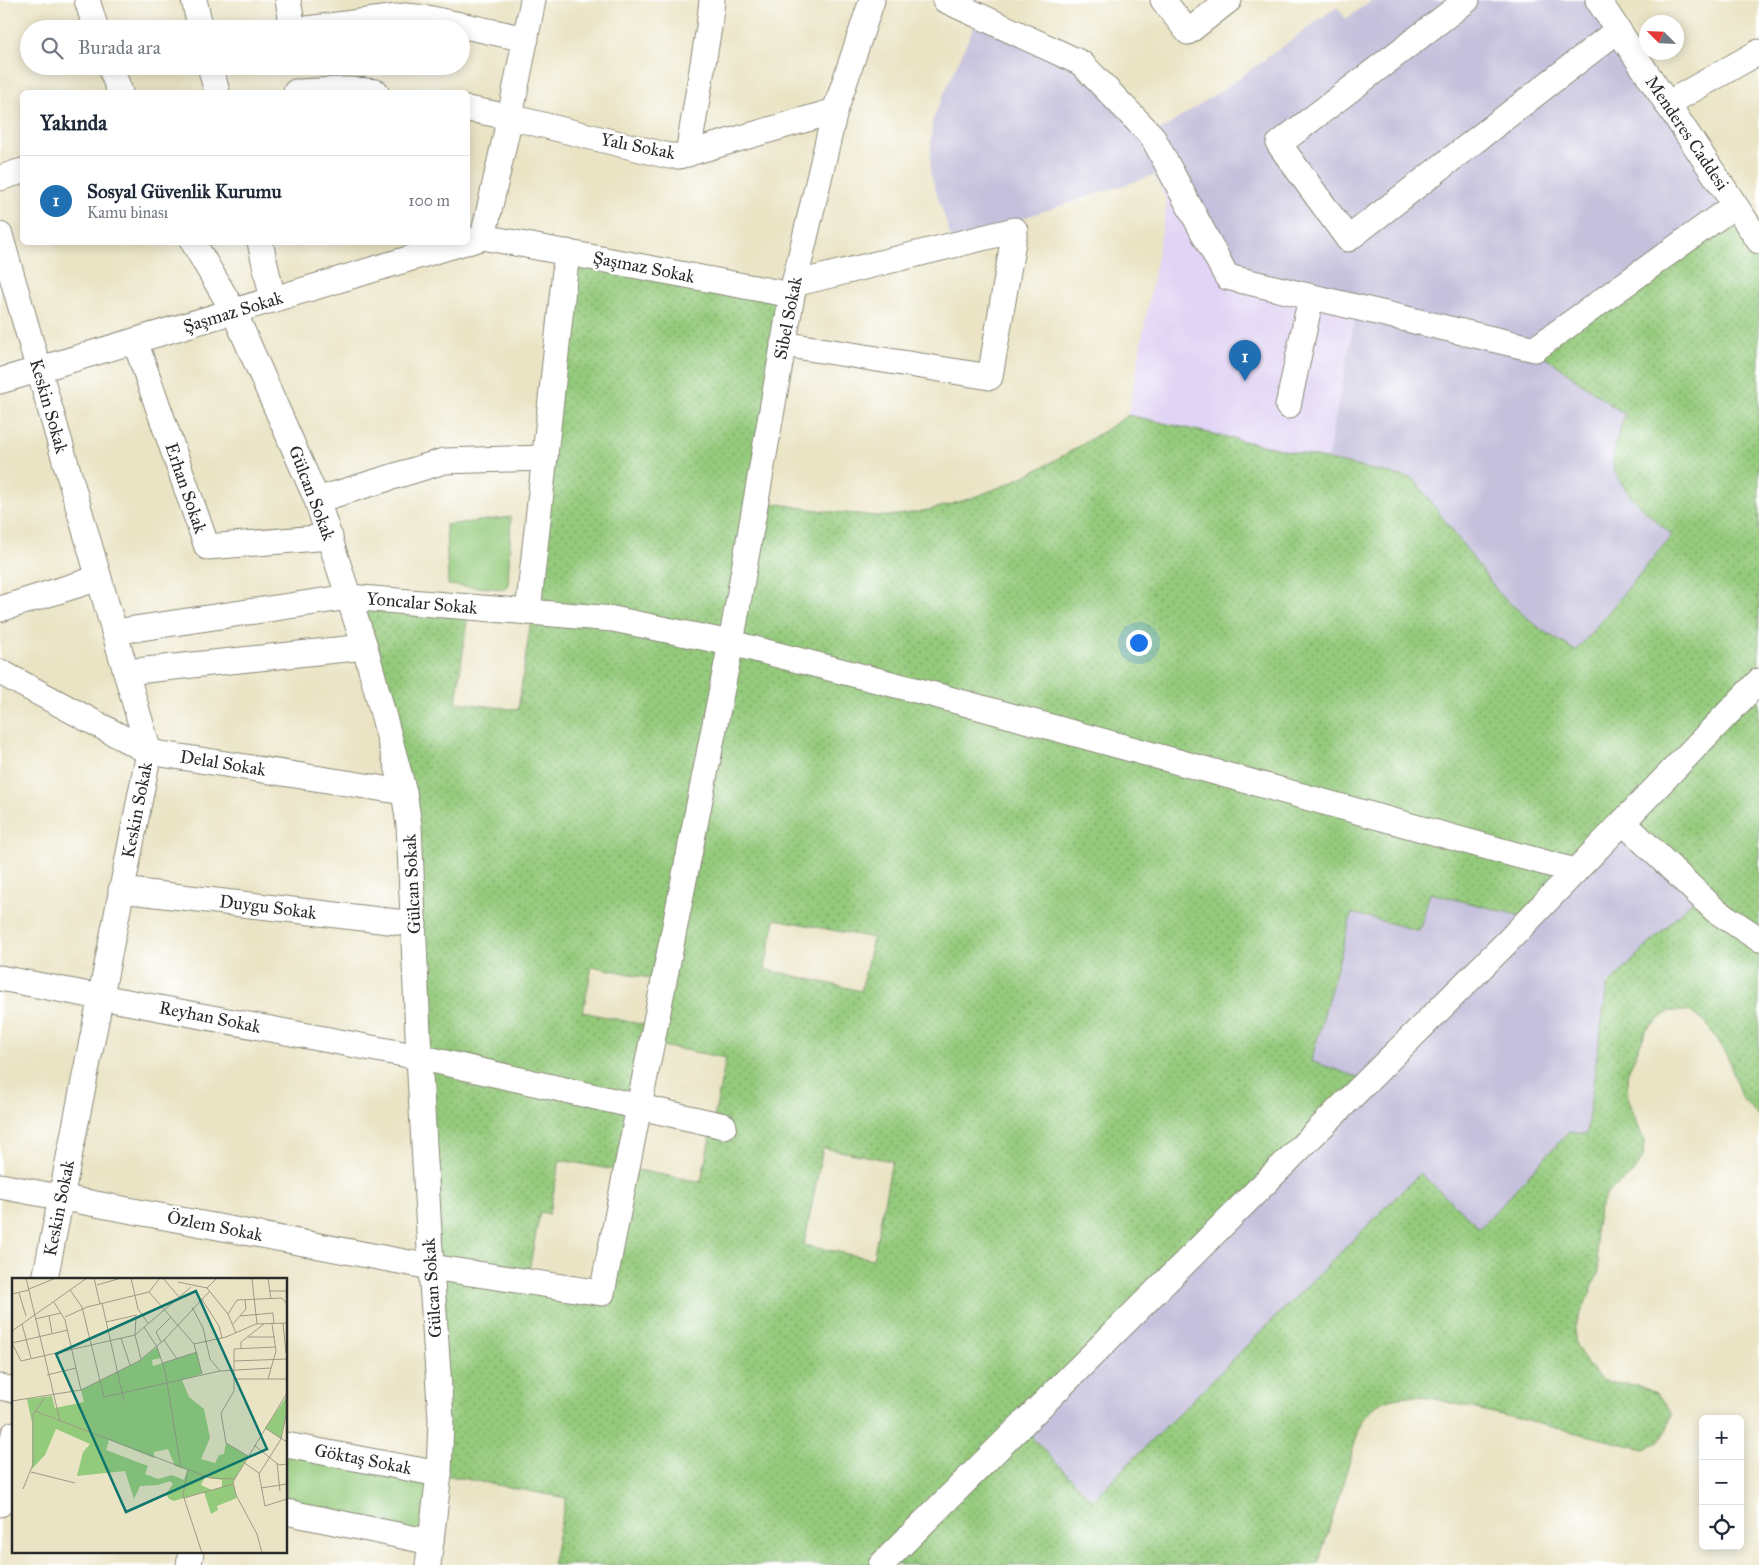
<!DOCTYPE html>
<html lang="tr">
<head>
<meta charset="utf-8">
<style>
	body { margin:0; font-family:"IM FELL Great Primer",serif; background:#f6f6f7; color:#1f2937 }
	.controls { position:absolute; right:15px; bottom:15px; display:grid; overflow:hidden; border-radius:8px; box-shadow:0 2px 12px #0003 }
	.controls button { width:45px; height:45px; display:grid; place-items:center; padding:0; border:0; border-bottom:1px solid #e0e1e3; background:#fff; color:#1f2937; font:25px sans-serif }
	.compass { position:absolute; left:1639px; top:15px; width:45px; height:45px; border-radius:50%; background:#fff; box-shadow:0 2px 12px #0003; rotate:294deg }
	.you { position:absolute; left:1138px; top:642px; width:18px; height:18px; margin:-12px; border:4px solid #fff; border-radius:50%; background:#1a73e8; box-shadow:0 0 0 8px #1a73e833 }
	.badge { display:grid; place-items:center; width:32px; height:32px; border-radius:50%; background:#1f6fb2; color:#fff; font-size:16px; font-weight:700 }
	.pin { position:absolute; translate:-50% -41px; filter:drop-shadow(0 1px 2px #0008) }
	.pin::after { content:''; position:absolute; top:26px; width:18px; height:15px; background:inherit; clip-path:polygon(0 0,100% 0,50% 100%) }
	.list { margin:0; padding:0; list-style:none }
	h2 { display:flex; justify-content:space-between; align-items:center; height:65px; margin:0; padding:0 20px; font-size:21px }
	h2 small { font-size:16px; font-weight:400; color:#747a83 }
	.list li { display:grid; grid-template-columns:32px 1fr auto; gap:15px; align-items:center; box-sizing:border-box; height:90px; padding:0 20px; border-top:1px solid #e0e1e3 }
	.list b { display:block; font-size:19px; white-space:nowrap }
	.list p { margin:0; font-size:16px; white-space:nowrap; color:#747a83 }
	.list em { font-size:16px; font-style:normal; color:#747a83 }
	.icon { flex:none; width:28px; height:28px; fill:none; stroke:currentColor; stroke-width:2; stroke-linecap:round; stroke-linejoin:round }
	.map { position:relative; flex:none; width:1759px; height:1565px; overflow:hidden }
	.search { position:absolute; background:#fff; box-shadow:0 2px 12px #0003; left:20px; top:20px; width:450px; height:55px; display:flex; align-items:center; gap:12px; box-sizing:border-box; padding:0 18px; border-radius:28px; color:#747a83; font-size:19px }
	.panel { position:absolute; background:#fff; box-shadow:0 2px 12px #0003; left:20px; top:90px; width:450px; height:155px; border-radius:8px }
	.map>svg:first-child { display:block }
	.built { fill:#e1d4f4 }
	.industrial { fill:#c5c0db }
	.grass { fill:url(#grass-dots); stroke:#607a54; fill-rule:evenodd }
	.green { fill:#94ca7c; stroke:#607a54 }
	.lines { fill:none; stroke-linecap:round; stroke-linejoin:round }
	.minor-casing { stroke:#8a8878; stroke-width:27 }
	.minor { stroke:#fff; stroke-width:25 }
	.labels { text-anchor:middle; stroke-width:5; stroke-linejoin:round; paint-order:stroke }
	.street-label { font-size:18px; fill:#2b2b2b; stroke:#fff }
	.inset-road { fill:none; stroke:#9e9a87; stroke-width:1 }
	.view { fill:#0f766e; fill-opacity:0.15; stroke:#0f766e; stroke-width:2.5 }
	.inset-edge { fill:none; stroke:#2b2b2b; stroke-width:2.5 }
</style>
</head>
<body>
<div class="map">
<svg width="1759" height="1565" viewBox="0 0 1759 1565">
	<defs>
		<pattern id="grass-dots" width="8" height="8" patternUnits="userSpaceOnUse" patternTransform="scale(1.25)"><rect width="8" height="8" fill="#94ca7c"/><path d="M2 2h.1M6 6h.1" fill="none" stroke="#79a466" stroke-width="1.8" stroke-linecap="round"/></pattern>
	</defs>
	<rect width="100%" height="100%" fill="#fff"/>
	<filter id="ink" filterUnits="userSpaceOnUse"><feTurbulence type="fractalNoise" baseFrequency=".02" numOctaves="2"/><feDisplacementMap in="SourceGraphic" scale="10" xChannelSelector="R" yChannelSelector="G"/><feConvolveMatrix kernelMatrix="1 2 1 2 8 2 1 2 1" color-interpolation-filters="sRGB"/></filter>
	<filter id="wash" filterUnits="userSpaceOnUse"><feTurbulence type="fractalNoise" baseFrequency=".0096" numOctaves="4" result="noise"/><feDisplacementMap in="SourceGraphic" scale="20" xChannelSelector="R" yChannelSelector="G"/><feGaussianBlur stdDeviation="1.12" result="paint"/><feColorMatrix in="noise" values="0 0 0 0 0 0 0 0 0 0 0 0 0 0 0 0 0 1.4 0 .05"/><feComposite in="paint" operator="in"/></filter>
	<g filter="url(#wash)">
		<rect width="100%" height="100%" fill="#eae4c5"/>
		<path class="built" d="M1170,169L1357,308L1327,460L1128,415L1167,202L1154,175Z"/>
		<g class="industrial">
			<path d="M1372,0H1598L1759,241L1639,505L1672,535L1576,652L1543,631L1501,596L1414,479L1327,460L1357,308L1227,277L1170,170L952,241L930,172L932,121L979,15L1081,63L1152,136L1228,86L1337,7L1346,19Z"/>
			<path d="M1623,822L1698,895L1607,986L1586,1134L1568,1132L1480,1228L1420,1173L1093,1500L1020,1426L1367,1081L1311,1061L1352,913L1419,931L1430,892L1530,918Z"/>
		</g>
		<path class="grass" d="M1735,205L1759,241V1117L1741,1097L1729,1060L1706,1023L1689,1011H1670L1647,1029L1627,1074L1628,1100L1644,1140L1643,1158L1632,1174L1607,1193L1599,1211L1595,1230L1599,1272L1574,1329L1576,1345L1587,1364L1600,1378L1611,1383L1637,1385L1656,1393L1666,1404L1672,1415C1666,1434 1663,1441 1644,1449L1418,1395C1389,1398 1382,1397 1362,1420L1318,1565H552L566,1498L439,1474L409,825L349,597L469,607L456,702L518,710L532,612L567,252L792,295L756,500C790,506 823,512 858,514C868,515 878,517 888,516C977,508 1055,464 1128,415L1414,479L1501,596L1543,631L1576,651L1672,535C1655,520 1611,484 1613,460C1614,444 1620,429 1625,415L1535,349ZM1623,822L1698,895L1607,986L1586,1134L1568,1132L1480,1228L1420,1173L1092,1500L1021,1426L1368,1081L1311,1061L1352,913L1419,931L1430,893L1530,918ZM775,919L873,938L861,991L765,969ZM592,966L663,981L654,1027L583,1012ZM651,1044L726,1058L701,1182L627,1168ZM823,1148L892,1161L873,1259L804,1245ZM560,1160L626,1172L602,1293L527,1281L540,1212L549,1214Z"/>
		<g class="green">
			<path d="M511,517L508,585L503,589L448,585L446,525Z"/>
			<path d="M286,1445L439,1474L431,1542L286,1512Z"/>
		</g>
	</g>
	<g filter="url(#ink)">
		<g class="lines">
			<defs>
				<g id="minor">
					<path d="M87,0L96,29"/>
					<path d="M194,0L201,29"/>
					<path d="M288,0L293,29"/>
					<path d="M945,0L1081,63L1152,136L1227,277L1535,349L1735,205"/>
					<path d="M1163,0L1188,32L1229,0"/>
					<path d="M1467,0L1279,144L1348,239L1618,30"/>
					<path d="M1598,0L1759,241"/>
					<path d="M307,29L405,16L427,18L526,39"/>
					<path d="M110,66L120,92"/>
					<path d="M210,66L217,92"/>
					<path d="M296,92C322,91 350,88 376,92"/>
					<path d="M1667,104L1759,52"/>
					<path d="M468,109L510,117L669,156H679L835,111"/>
					<path d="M688,154L709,27L712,0"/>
					<path d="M0,178L22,171"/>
					<path d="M0,235L149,752L45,1279"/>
					<path d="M483,237L510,117L533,0"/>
					<path d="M193,242L234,312L317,500L365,647L404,792L409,825L419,1057L431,1267L441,1419L439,1474L428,1565"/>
					<path d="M260,242L273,300"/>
					<path d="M468,242L483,237L792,295"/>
					<path d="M135,341L207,547L330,537"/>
					<path d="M783,344L990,377L1015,230L794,284"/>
					<path d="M0,381L465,242"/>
					<path d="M1288,406L1311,297"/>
					<path d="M317,500L444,461L545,458"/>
					<path d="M0,609L99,578"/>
					<path d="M528,612L567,252"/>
					<path d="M114,632L349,597L613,619L731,643L931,694L1575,871"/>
					<path d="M0,672L149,752L404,792"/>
					<path d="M126,672L365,647"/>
					<path d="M1623,822L1715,910L1759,939"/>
					<path d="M121,890L414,924"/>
					<path d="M0,978L419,1057L724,1126"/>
					<path d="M0,1186L431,1267L602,1293L731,643L794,284L835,111L872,0"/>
					<path d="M0,1387L14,1390"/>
					<path d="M286,1445L439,1474"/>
					<path d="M0,1504L14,1434"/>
					<path d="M286,1512L431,1542"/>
					<path d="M189,1565L191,1551"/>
					<path d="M881,1565L1506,943L1759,681"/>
				</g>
			</defs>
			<use href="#minor" class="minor-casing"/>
			<use href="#minor" class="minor"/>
		</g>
	</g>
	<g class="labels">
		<g class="street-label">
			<text transform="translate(1687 133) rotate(56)" y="6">Menderes Caddesi</text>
			<text transform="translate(638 146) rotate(11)" y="6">Yalı Sokak</text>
			<text transform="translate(644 267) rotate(11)" y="6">Şaşmaz Sokak</text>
			<text transform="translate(233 312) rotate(-17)" y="6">Şaşmaz Sokak</text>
			<text transform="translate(788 318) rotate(-79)" y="6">Sibel Sokak</text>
			<text transform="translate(49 406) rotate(74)" y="6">Keskin Sokak</text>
			<text transform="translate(186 488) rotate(71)" y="6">Erhan Sokak</text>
			<text transform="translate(312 493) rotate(69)" y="6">Gülcan Sokak</text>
			<text transform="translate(422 603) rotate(5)" y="6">Yoncalar Sokak</text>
			<text transform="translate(223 763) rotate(9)" y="6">Delal Sokak</text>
			<text transform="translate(137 810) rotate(-79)" y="6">Keskin Sokak</text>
			<text transform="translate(412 884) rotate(-93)" y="6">Gülcan Sokak</text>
			<text transform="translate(268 907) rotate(7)" y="6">Duygu Sokak</text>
			<text transform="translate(210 1017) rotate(11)" y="6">Reyhan Sokak</text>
			<text transform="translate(59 1208) rotate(-79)" y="6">Keskin Sokak</text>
			<text transform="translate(215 1226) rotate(11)" y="6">Özlem Sokak</text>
			<text transform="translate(432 1288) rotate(-94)" y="6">Gülcan Sokak</text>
			<text transform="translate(363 1459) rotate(11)" y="6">Göktaş Sokak</text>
		</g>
	</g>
	<g transform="translate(12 1278)">
		<rect width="275" height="275" fill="#eae4c5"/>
		<path d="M145,69L149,80L140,82L141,88L185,74L190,96L170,102L177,119L192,131L198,160L189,181L203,185L207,177L212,176L214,165L236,178L221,204L225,220L205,228L206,232L199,236L192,214L162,223L157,221L154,216L161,206L158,203L146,207L128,208L122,221L113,193L65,198L71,174L78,166L44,151L33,177L20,191V145L15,121L40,118L43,130L72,124L69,112L127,83ZM97,162L142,180V174L156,171L163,188L175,192L172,202L160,197L146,201L133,196L136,188L94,172ZM193,199L210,202V209L200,212L189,207Z" fill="#94ca7c" fill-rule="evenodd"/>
		<path d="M275,118V133L269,161L253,150Z" fill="#94ca7c"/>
		<path class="inset-road" d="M14,0L48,143M82,0L88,26M119,0L126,31L136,45M151,0L167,19M224,0H247M256,0L259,21M240,1L245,46M166,4L195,10L205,0M85,7L109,0M195,10L216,36L224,55M17,11L44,0M58,12L70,29L92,119L208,93L259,90M257,13H275M137,14L182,66L190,96M7,15L14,38M0,16L17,12M189,20L207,48L210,60M42,24L53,42L69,112M90,25L112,123M180,29L191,50L198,81L208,93M216,36L225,22L270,20L275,26M124,37L123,57L129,81M37,38L40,55M228,38L261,35L262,46M53,39L75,29L137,14L148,0M23,41L49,35M94,44L125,37M271,45L274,75M10,46L19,80M220,47L234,31L233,22M132,49L145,69L153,93L169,190M0,53L75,0M236,59H263M109,60L118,87M152,62L165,81M149,64L144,54L159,39M0,65L9,83L123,57L179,9M0,65L56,52M182,66L214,59L244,46L275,45M229,71V64L252,46M222,83L275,81M151,85L185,74M35,97L64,90M222,101H275M256,101L264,73L260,46M0,123L69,112L127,83L152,62L198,13M23,133L198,200L222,201M275,133L269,161L247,196L253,228L275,221M253,150L275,164M242,167L267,187L275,186M236,178L214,165L209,135L222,113V71L264,69M231,184L247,195M265,185L268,213M176,192L171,217L190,275M19,194L63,205M249,210L275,206M11,211L21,186V137L33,119M172,220L221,206M250,275L245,256L224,217L221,204L275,115"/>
		<path class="view" d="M184,13L255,171L114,234L44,76Z"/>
		<rect width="275" height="275" class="inset-edge"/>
	</g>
</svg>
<div class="controls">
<button>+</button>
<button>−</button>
<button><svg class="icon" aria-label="locate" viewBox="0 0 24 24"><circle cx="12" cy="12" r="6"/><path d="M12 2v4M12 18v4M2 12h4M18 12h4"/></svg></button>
</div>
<svg class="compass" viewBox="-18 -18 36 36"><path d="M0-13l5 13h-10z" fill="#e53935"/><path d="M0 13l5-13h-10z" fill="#747a83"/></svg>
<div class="you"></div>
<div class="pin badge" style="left:1245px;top:381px">1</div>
<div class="search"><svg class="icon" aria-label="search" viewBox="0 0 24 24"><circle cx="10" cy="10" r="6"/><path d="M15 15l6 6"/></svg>Burada ara</div>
<section class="panel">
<h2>Yakında<small></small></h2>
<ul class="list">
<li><span class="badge">1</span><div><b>Sosyal Güvenlik Kurumu</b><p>Kamu binası</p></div><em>100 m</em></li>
</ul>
</section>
</div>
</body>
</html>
